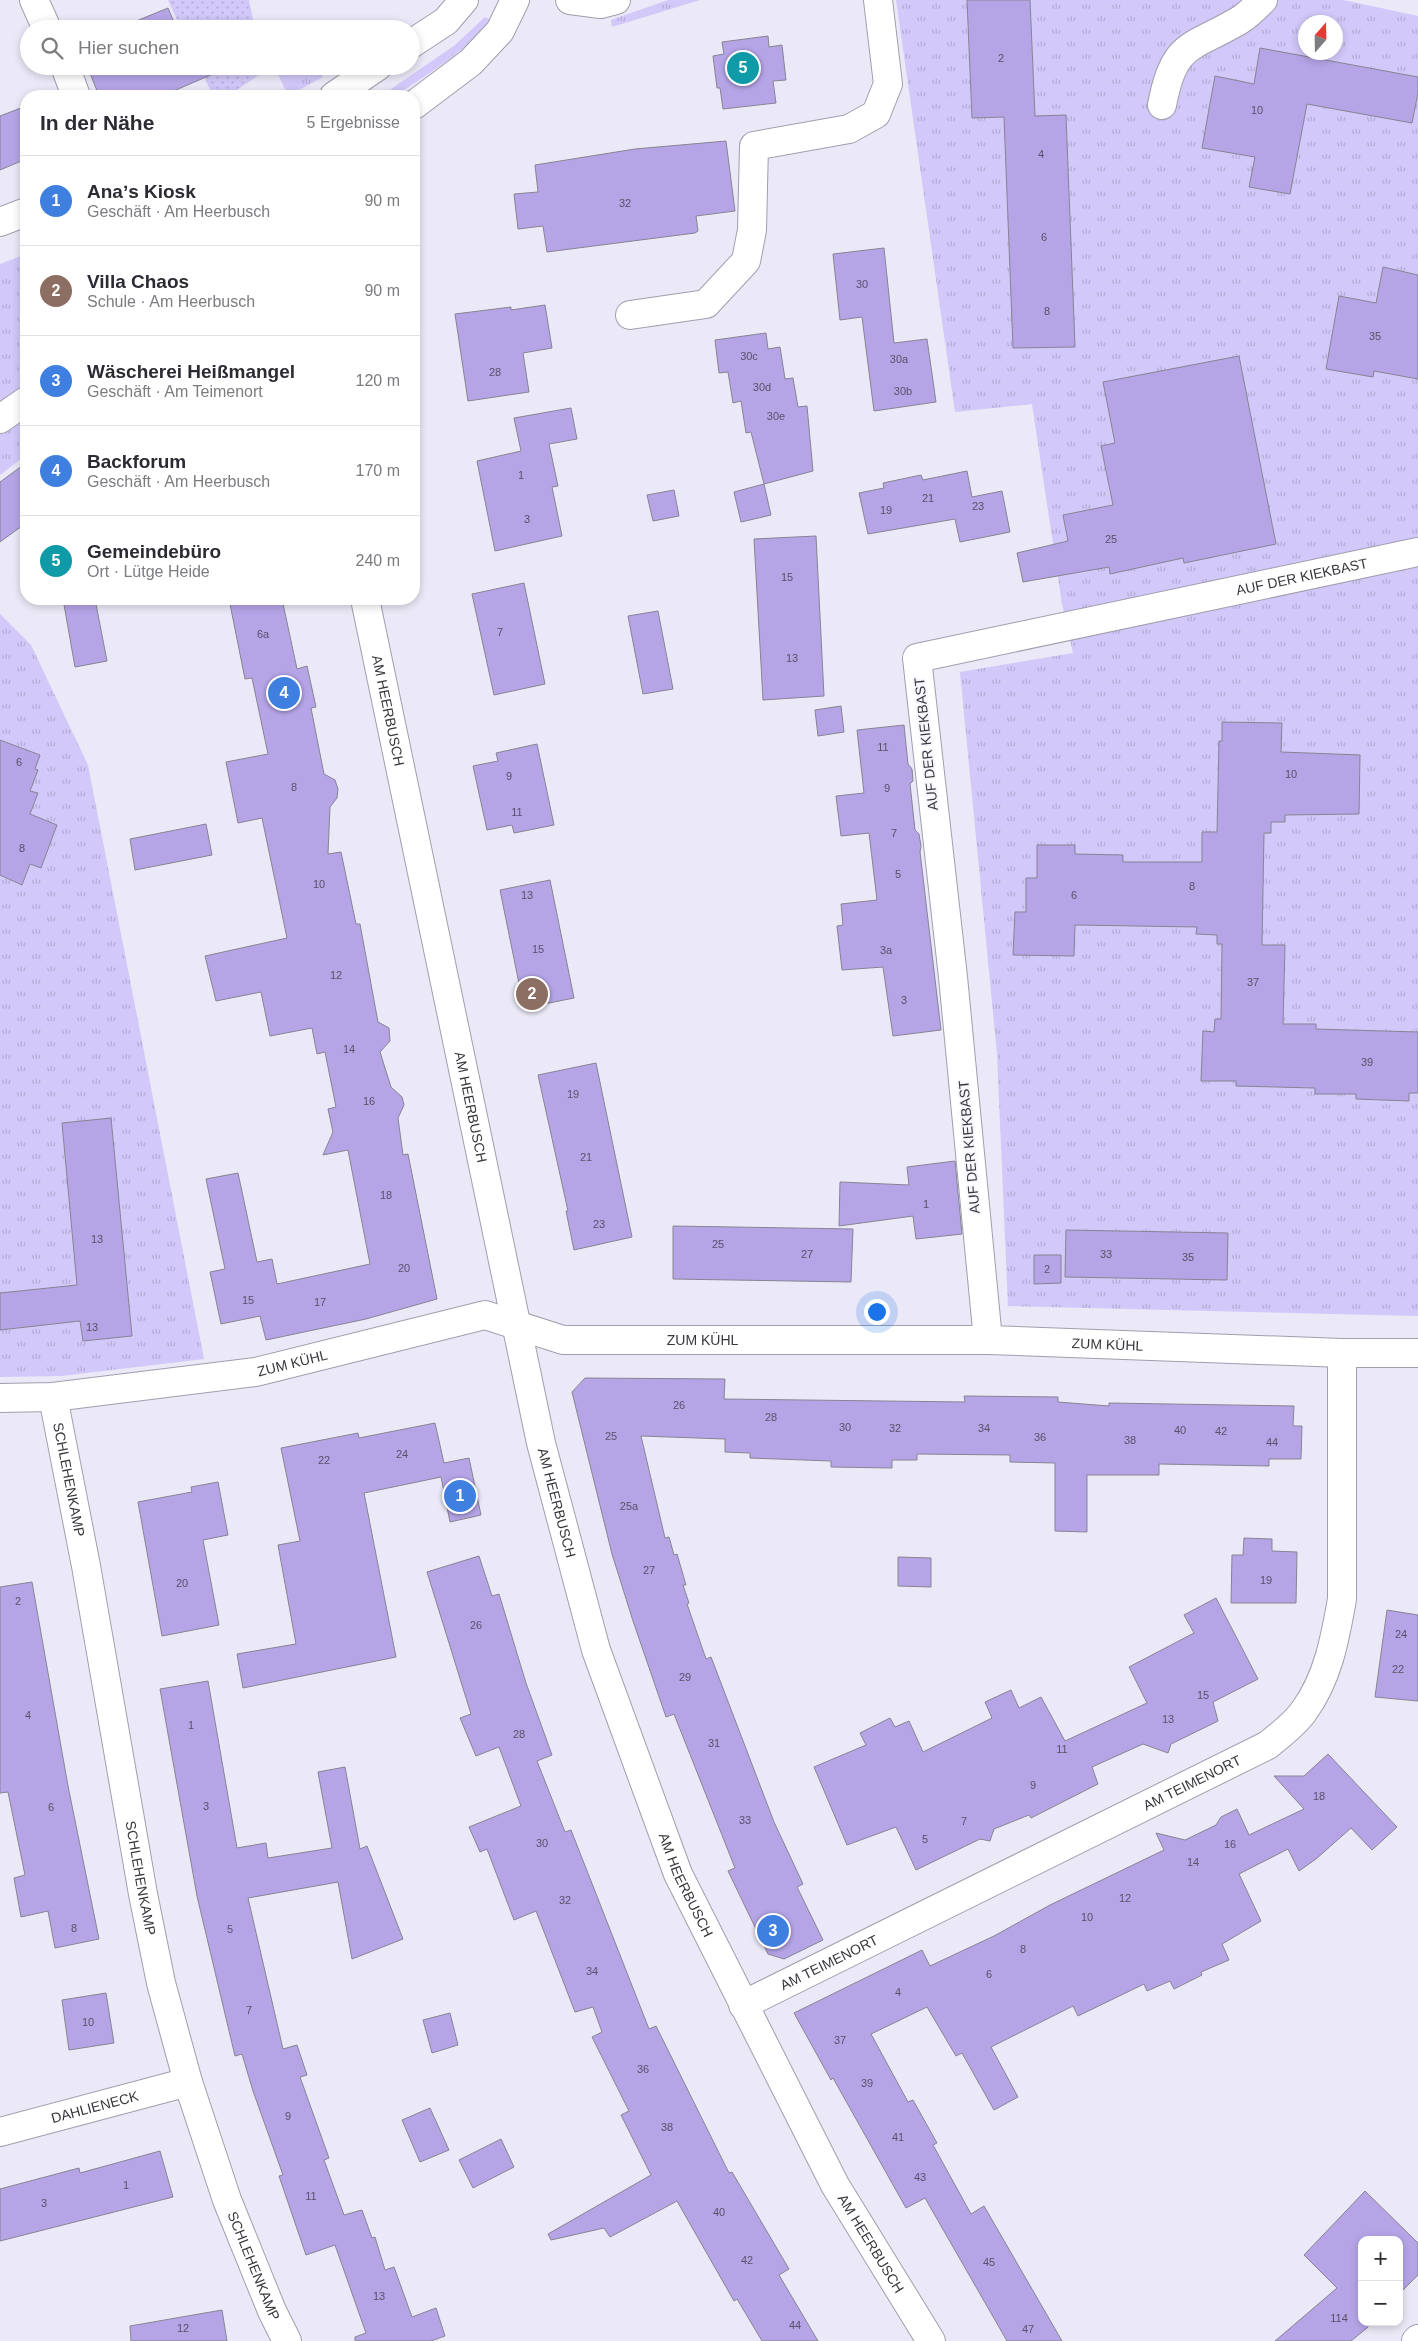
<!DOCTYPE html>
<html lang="de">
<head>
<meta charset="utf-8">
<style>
	body { margin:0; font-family:Arial,sans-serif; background:#f2f2f3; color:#2b2b33 }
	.controls { position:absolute; right:15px; bottom:15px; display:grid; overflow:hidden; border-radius:10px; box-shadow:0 2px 8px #0003 }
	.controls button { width:45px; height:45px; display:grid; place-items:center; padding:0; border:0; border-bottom:1px solid #e1e1e2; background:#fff; color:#2b2b33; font:25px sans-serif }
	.compass { position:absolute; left:1298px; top:15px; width:45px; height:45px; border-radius:50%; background:#fff; box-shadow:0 2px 8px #0003; rotate:20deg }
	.you { position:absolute; left:876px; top:1311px; width:18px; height:18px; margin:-12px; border:4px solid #fff; border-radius:50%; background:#1a73e8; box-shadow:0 0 0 8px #1a73e833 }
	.badge { display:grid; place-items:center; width:32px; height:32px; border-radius:50%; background:#0b8043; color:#fff; font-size:16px; font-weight:700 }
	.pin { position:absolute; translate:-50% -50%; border:2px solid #fff; box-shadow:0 1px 5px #0006 }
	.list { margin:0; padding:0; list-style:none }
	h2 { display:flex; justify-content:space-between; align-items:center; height:65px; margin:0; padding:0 20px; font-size:21px }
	h2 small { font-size:16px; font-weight:400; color:#7c7c81 }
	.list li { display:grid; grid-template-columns:32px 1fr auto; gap:15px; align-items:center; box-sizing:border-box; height:90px; padding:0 20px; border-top:1px solid #e1e1e2 }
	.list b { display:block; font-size:19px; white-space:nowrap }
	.list p { margin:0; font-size:16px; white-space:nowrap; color:#7c7c81 }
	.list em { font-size:16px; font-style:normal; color:#7c7c81 }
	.icon { flex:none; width:28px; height:28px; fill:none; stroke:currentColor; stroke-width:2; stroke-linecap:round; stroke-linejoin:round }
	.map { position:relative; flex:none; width:1418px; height:2341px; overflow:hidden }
	.search { position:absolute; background:#fff; box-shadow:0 2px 8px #0003; left:20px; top:20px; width:400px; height:55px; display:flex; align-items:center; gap:12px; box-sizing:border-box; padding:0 18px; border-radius:28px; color:#7c7c81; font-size:19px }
	.panel { position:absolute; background:#fff; box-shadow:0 2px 8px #0003; left:20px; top:90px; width:400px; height:515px; border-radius:20px }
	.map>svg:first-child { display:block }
	.grass { fill:url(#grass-tufts); fill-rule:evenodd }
	.park { fill:url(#park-dots) }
	.building { fill:#b5a5e7; stroke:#878493 }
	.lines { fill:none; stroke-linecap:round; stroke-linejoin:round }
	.minor-casing { stroke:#a19ead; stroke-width:30 }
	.minor { stroke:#fff; stroke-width:28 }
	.labels { text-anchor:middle; stroke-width:4; stroke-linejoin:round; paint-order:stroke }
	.number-label { font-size:11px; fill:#575268 }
	.street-label { font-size:14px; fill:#38373d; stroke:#f8f6fd }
</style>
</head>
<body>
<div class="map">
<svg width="1418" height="2341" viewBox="0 0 1418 2341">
	<defs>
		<pattern id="grass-tufts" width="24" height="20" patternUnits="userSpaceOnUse" patternTransform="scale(1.25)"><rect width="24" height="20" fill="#d2c8f9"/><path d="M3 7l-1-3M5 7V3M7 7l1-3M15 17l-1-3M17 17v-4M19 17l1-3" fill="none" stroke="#b5acd6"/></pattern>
		<pattern id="park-dots" width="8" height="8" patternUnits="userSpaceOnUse" patternTransform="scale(1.25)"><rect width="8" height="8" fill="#d2c8f9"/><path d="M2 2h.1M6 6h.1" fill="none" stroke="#b5acd6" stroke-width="1.8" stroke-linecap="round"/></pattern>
	</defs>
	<rect width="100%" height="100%" fill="#ebe8f7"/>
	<g class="grass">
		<path d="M668,0H700L612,27L611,20Z"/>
		<path d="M896,0H1343L1418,16V1316L1008,1306L997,1054L960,672L1073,653L1062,604L1032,404L955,412ZM1306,22H1336V52H1306Z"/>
		<path d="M485,17L489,19C489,36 412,85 395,96H381L455,45Z"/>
		<path d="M279,66H322L318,70L323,77L288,96L277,72Z"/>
		<path d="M26,254V455L0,475V264Z"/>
		<path d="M0,614L31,645L88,765L204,1359L61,1376L0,1377Z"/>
	</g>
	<g class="park">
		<path d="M168,0H249L255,29H181Z"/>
		<path d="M199,66H261L259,75L228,96H213Z"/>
	</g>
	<g class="building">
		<path d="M967,0H1030L1035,116L1066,115L1075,347L1013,348L1004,117L972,118Z"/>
		<path d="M168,8L177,29H131L129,24Z"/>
		<path d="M768,36L769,47L782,45L786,80L773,81L776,103L723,109L720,88H717L713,56L724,54L722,42Z"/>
		<path d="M1260,48L1418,77V93L1412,123L1307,104L1290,194L1249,187L1255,157L1202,148L1215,76L1254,84Z"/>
		<path d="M106,66H229V67L162,96H99L90,73Z"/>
		<path d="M26,106V159L0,170V116Z"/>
		<path d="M726,141L735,211L696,216L698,231L695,233L547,252L543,226L518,229L514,194L538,192L535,165L635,149Z"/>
		<path d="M884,248L894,343L927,339L936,402L874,411L862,317L840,320L833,254Z"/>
		<path d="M1383,267L1418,275V379L1374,371L1373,377L1326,369L1339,296L1376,303Z"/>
		<path d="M545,305L552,348L523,353L529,392L468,401L455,314L511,307V310Z"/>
		<path d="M766,333L768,349L780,347L785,379L793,378L798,407L807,406L813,471L764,484L751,432L746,433L741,401L733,403L728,372L719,373L715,340Z"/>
		<path d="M1239,356L1276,544L1184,563L1183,558L1110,574L1109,567L1023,582L1017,553L1068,541L1063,515L1113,505L1101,446L1115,443L1103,382Z"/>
		<path d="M571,408L577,439L549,444L558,486L552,487L562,536L495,551L477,461L521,451L514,418Z"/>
		<path d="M26,463V523L0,542V482Z"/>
		<path d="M967,471L972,497L1002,491L1010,532L960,542L955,519L868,534L859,493L884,488L883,483L921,475L923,480Z"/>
		<path d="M764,484L771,515L741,522L734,492Z"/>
		<path d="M674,490L679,516L653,521L647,495Z"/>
		<path d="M816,536L824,696L763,700L754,539Z"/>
		<path d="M524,583L545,684L494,695L472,594Z"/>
		<path d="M63,599H95L107,661L75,667Z"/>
		<path d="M229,599H282L297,669L307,666L316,707L311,708L324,774L335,780L338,789L337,798L330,807L328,854L341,852L356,924H360L378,1022L389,1028L390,1041L380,1052L391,1087L402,1097L404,1105L398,1118L403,1155L408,1154L437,1299L366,1319L266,1340L260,1316L221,1324L210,1272L225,1269L206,1179L238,1173L257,1262L272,1259L277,1284L370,1264L348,1150L323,1155L333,1132L328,1109L336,1107L325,1052L317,1054L312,1028L270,1036L261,992L216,1001L205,956L287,938L262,818L238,823L226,762L268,754L252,678L245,679Z"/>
		<path d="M658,611L673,689L643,694L628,616Z"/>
		<path d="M841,706L844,732L818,736L815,710Z"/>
		<path d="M1222,722L1282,723L1281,752L1360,755L1359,814L1285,815V822H1271V833H1264L1262,945H1285L1283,1024H1316V1029L1418,1032V1093H1409V1101L1356,1099V1094H1315V1088L1236,1086V1081H1201L1203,1031L1214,1032L1215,1019H1221L1222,944H1217V935L1196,934L1197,927L1075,925L1074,956L1013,955L1015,912H1026V878H1037V845H1075V854L1123,855V862H1202V832H1217L1219,741H1222Z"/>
		<path d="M904,725L908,764L912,769L913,781L910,784L915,830L919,834L921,846L920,852L941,1030L893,1036L883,967L842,970L837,926L843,925L841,904L877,900L869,833L841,836L836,796L864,793L857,730Z"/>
		<path d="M0,740L40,755L35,769L38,770L30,791L38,793L30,814L57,825L41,868L30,864L22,885L0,875Z"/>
		<path d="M537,744L554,825L514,833L512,825L487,830L473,766L498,761L496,753Z"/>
		<path d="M206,824L212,855L135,870L130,839Z"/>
		<path d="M550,880L574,998L524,1008L500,890Z"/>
		<path d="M596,1063L632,1237L574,1250L566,1211H568L538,1075Z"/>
		<path d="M111,1118L132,1336L83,1341L80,1321L0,1330V1293L77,1285L62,1123Z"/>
		<path d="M955,1161L962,1234L916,1239L913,1216L839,1226L840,1182L909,1185L907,1167Z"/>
		<path d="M673,1226L853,1229L851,1282L673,1279Z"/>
		<path d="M1066,1230L1228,1233L1227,1280L1065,1277Z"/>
		<path d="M1034,1255H1061V1283L1034,1284Z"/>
		<path d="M585,1378L725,1379L724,1399L965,1402L964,1396L1058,1397V1402L1109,1406V1403L1294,1406L1293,1426H1302L1301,1459H1269V1466L1159,1464V1475H1087V1532L1055,1531V1463L1010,1462V1455L917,1454V1460H892V1468L831,1467V1461L750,1458V1453L725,1452V1439L641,1436L665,1538L669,1537L674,1555L677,1554L686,1585H683L689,1603L687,1604L706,1659L711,1657L774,1822L803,1884L797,1887L823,1940L784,1959L768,1954L728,1871L735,1868L674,1714L666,1717L633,1621L612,1554L572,1392Z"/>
		<path d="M435,1423L444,1463L469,1458L481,1515L450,1522L441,1477L364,1493L396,1657L243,1688L237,1654L296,1644L278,1545L300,1541L281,1448L358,1433L359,1438Z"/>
		<path d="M218,1482L228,1535L203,1540L219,1625L162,1636L138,1502L192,1492L191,1487Z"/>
		<path d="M1244,1538L1272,1539V1551L1297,1552L1296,1603H1231L1232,1555H1243Z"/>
		<path d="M479,1556L492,1596L499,1594L526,1683L552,1755L537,1761L565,1832L571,1830L649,2029L656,2026L729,2173L732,2172L789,2269L779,2275L818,2341H762L737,2299L734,2301L677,2201L610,2237L604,2228L551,2240L548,2234L651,2175L621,2115L629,2111L592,2037L602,2032L593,2007L575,2012L536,1911L514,1920L487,1849L480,1852L469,1827L521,1806L499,1747L476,1756L460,1718L471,1714L427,1572Z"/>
		<path d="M898,1557L931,1558V1587L898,1586Z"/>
		<path d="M32,1582L68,1786L99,1939L55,1948L48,1911L21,1917L14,1878L25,1875L8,1792L0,1793V1587Z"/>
		<path d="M1216,1598L1258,1679L1213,1702L1218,1721L1171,1744L1168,1753L1143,1744L1092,1767L1098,1784L1031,1818L1029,1815L994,1829L990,1841L980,1839L916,1870L896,1827L847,1845L814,1767L866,1745L860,1733L890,1718L895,1727L909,1721L923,1752L992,1718L985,1702L1011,1690L1019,1708L1041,1697L1065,1741L1147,1703L1129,1667L1194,1633L1184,1615Z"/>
		<path d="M1387,1610L1418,1615V1701L1375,1697Z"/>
		<path d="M208,1681L237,1848L266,1843L268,1858L332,1848L318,1772L345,1767L360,1849L367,1846L403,1939L352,1959L338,1882L248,1898L283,2049L297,2045L307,2075L300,2077L329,2158L324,2160L344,2215L362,2210L372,2238L375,2237L385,2270L394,2267L412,2317L436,2308L445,2336L431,2341H355V2337L366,2333L335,2245L306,2255L279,2176L283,2175L253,2091L242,2054L235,2056L197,1896L160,1689Z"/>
		<path d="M1328,1754L1397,1827L1372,1850L1351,1828L1316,1859L1299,1871L1288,1849L1239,1874L1261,1921L1222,1944L1229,1960L1201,1972L1202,1975L1174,1989L1170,1981L1147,1991L1144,1984L1078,2016L1073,2006L991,2047L1018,2097L994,2110L962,2053L956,2056L927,2007L871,2034L908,2102L913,2100L937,2143L933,2145L971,2214L984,2206L1062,2341H1007L925,2198L906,2208L833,2078L831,2080L794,2013L922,1950L930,1966L994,1936L1050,1905L1164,1850L1156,1833L1185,1840L1216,1825L1221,1817L1237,1809L1249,1835L1304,1809L1274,1776H1304Z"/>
		<path d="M106,1993L114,2043L69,2050L62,2000Z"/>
		<path d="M450,2013L458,2045L432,2053L423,2020Z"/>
		<path d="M430,2108L449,2150L420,2162L402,2120Z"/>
		<path d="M501,2139L514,2167L473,2188L459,2160Z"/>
		<path d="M160,2151L173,2197L0,2241V2189L79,2168L80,2173Z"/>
		<path d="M1365,2191L1418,2243V2275L1399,2294V2240H1362V2322H1371L1367,2328L1351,2341H1275L1337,2288L1304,2255Z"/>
		<path d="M222,2310L227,2341H131L130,2326Z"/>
	</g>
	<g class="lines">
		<defs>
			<g id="minor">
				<path d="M34,0L47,29"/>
				<path d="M570,0L601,4L616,0"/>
				<path d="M411,44L446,21L464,0"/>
				<path d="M65,66L76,96"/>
				<path d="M334,96L378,66"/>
				<path d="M414,105L471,62L500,31L515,0"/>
				<path d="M1162,105C1174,41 1191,49 1240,20C1248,15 1256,7 1263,0"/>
				<path d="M0,222L26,212"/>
				<path d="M630,315L706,304L746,261L752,230L754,146L849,129L876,114L888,84L878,0"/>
				<path d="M0,419L26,401"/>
				<path id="s1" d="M365,599L541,1443L596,1650L678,1874L835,2185L931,2341"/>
				<path id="s2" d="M988,1340L953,977L917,658L1418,552"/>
				<path id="s3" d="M53,1397L86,1566L143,1894L161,1983L188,2082L227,2200L272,2311L287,2341"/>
				<path id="s4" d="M0,1398L53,1397L256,1372L485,1315L563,1340H988L1342,1353H1418"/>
				<path id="s5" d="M743,2005L1268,1745C1280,1735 1295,1724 1304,1711C1328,1678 1335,1639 1342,1599V1353"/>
				<path id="s6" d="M0,2132L188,2082"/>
				<path d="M1416,2341L1418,2339"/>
			</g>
		</defs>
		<use href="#minor" class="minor-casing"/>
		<use href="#minor" class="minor"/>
	</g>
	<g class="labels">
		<g class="number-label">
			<text x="1001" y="62">2</text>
			<text x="1257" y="114">10</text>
			<text x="1041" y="158">4</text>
			<text x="625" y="207">32</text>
			<text x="1044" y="241">6</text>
			<text x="862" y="288">30</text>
			<text x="1047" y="315">8</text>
			<text x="1375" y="340">35</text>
			<text x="749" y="360">30c</text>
			<text x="899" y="363">30a</text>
			<text x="495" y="376">28</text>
			<text x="762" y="391">30d</text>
			<text x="903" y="395">30b</text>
			<text x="776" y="420">30e</text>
			<text x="521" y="479">1</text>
			<text x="928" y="502">21</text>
			<text x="978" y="510">23</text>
			<text x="886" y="514">19</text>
			<text x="527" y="523">3</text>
			<text x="1111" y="543">25</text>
			<text x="787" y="581">15</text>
			<text x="500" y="636">7</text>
			<text x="263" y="638">6a</text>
			<text x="792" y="662">13</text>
			<text x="883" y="751">11</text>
			<text x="19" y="766">6</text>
			<text x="1291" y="778">10</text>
			<text x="509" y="780">9</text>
			<text x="294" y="791">8</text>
			<text x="887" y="792">9</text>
			<text x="517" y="816">11</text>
			<text x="894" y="837">7</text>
			<text x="22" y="852">8</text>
			<text x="898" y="878">5</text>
			<text x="319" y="888">10</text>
			<text x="1192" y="890">8</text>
			<text x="527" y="899">13</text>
			<text x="1074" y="899">6</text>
			<text x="538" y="953">15</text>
			<text x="886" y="954">3a</text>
			<text x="336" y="979">12</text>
			<text x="1253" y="986">37</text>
			<text x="904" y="1004">3</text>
			<text x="349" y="1053">14</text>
			<text x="1367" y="1066">39</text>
			<text x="573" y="1098">19</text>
			<text x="369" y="1105">16</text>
			<text x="586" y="1161">21</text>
			<text x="386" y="1199">18</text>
			<text x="926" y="1208">1</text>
			<text x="599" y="1228">23</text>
			<text x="97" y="1243">13</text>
			<text x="718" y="1248">25</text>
			<text x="807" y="1258">27</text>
			<text x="1106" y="1258">33</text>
			<text x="1188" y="1261">35</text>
			<text x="404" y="1272">20</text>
			<text x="1047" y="1273">2</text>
			<text x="248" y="1304">15</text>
			<text x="320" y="1306">17</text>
			<text x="92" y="1331">13</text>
			<text x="679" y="1409">26</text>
			<text x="771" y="1421">28</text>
			<text x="845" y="1431">30</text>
			<text x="895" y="1432">32</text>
			<text x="984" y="1432">34</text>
			<text x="1180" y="1434">40</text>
			<text x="1221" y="1435">42</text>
			<text x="611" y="1440">25</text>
			<text x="1040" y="1441">36</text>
			<text x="1130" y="1444">38</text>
			<text x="1272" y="1446">44</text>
			<text x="402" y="1458">24</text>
			<text x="324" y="1464">22</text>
			<text x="629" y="1510">25a</text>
			<text x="649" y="1574">27</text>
			<text x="1266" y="1584">19</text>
			<text x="182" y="1587">20</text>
			<text x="18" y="1605">2</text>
			<text x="476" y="1629">26</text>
			<text x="1401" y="1638">24</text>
			<text x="1398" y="1673">22</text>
			<text x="685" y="1681">29</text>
			<text x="1203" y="1699">15</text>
			<text x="28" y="1719">4</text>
			<text x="1168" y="1723">13</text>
			<text x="191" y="1729">1</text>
			<text x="519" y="1738">28</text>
			<text x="714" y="1747">31</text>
			<text x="1062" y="1753">11</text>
			<text x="1033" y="1789">9</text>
			<text x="1319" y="1800">18</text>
			<text x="206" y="1810">3</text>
			<text x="51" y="1811">6</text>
			<text x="745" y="1824">33</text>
			<text x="964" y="1825">7</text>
			<text x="925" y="1843">5</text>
			<text x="542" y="1847">30</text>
			<text x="1230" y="1848">16</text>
			<text x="1193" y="1866">14</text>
			<text x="1125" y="1902">12</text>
			<text x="565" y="1904">32</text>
			<text x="1087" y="1921">10</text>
			<text x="74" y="1932">8</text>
			<text x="230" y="1933">5</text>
			<text x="1023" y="1953">8</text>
			<text x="592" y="1975">34</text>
			<text x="989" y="1978">6</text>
			<text x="898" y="1996">4</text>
			<text x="249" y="2014">7</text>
			<text x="88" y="2026">10</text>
			<text x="840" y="2044">37</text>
			<text x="643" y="2073">36</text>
			<text x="867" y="2087">39</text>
			<text x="288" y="2120">9</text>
			<text x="667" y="2131">38</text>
			<text x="898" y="2141">41</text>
			<text x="920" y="2181">43</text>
			<text x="126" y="2189">1</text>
			<text x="311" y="2200">11</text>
			<text x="44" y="2207">3</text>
			<text x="719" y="2216">40</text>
			<text x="747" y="2264">42</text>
			<text x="989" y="2266">45</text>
			<text x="379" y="2300">13</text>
			<text x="1339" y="2322">114</text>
			<text x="795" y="2329">44</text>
			<text x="183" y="2332">12</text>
			<text x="1028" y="2333">47</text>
		</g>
		<g class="street-label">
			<text dy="5" stroke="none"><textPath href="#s2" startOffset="1079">AUF DER KIEKBAST</textPath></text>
			<text dy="5" stroke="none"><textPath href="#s1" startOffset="114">AM HEERBUSCH</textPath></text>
			<text transform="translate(926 744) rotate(-96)" y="5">AUF DER KIEKBAST</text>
			<text dy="5" stroke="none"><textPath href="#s1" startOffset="519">AM HEERBUSCH</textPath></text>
			<text transform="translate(969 1147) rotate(-95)" y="5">AUF DER KIEKBAST</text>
			<text dy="5" stroke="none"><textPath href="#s4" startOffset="715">ZUM KÜHL</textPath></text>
			<text dy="5" stroke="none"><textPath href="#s4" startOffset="1120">ZUM KÜHL</textPath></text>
			<text dy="5" stroke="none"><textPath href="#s4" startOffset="295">ZUM KÜHL</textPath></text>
			<text dy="5" stroke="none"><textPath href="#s3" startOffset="84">SCHLEHENKAMP</textPath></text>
			<text dy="5" stroke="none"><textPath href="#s1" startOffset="924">AM HEERBUSCH</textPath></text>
			<text dy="5" stroke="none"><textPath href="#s5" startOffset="501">AM TEIMENORT</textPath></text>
			<text dy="5" stroke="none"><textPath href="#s3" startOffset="489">SCHLEHENKAMP</textPath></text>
			<text dy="5" stroke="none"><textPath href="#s1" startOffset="1328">AM HEERBUSCH</textPath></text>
			<text dy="5" stroke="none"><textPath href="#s5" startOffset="96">AM TEIMENORT</textPath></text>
			<text dy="5" stroke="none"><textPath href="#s6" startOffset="98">DAHLIENECK</textPath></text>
			<text dy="5" stroke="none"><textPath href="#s1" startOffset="1732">AM HEERBUSCH</textPath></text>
			<text dy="5" stroke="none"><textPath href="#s3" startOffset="894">SCHLEHENKAMP</textPath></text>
		</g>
	</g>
</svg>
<div class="controls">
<button>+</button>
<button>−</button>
</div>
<svg class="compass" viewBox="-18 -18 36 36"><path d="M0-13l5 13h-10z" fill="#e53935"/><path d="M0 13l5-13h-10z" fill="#7c7c81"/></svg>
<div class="you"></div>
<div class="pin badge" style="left:460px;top:1496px;background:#3f7fe0">1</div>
<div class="pin badge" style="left:532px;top:994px;background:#8d6e63">2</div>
<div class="pin badge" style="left:773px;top:1931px;background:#3f7fe0">3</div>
<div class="pin badge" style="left:284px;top:693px;background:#3f7fe0">4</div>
<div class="pin badge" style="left:743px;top:68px;background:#0f9aa8">5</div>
<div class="search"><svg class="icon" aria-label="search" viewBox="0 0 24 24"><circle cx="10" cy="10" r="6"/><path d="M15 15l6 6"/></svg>Hier suchen</div>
<section class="panel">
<h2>In der Nähe<small>5 Ergebnisse</small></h2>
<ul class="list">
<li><span class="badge" style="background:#3f7fe0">1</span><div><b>Anaʼs Kiosk</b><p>Geschäft · Am Heerbusch</p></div><em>90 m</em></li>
<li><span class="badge" style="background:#8d6e63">2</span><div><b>Villa Chaos</b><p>Schule · Am Heerbusch</p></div><em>90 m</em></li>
<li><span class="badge" style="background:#3f7fe0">3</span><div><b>Wäscherei Heißmangel</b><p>Geschäft · Am Teimenort</p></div><em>120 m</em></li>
<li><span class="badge" style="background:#3f7fe0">4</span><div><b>Backforum</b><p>Geschäft · Am Heerbusch</p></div><em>170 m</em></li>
<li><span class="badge" style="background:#0f9aa8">5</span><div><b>Gemeindebüro</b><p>Ort · Lütge Heide</p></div><em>240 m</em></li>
</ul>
</section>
</div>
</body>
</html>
